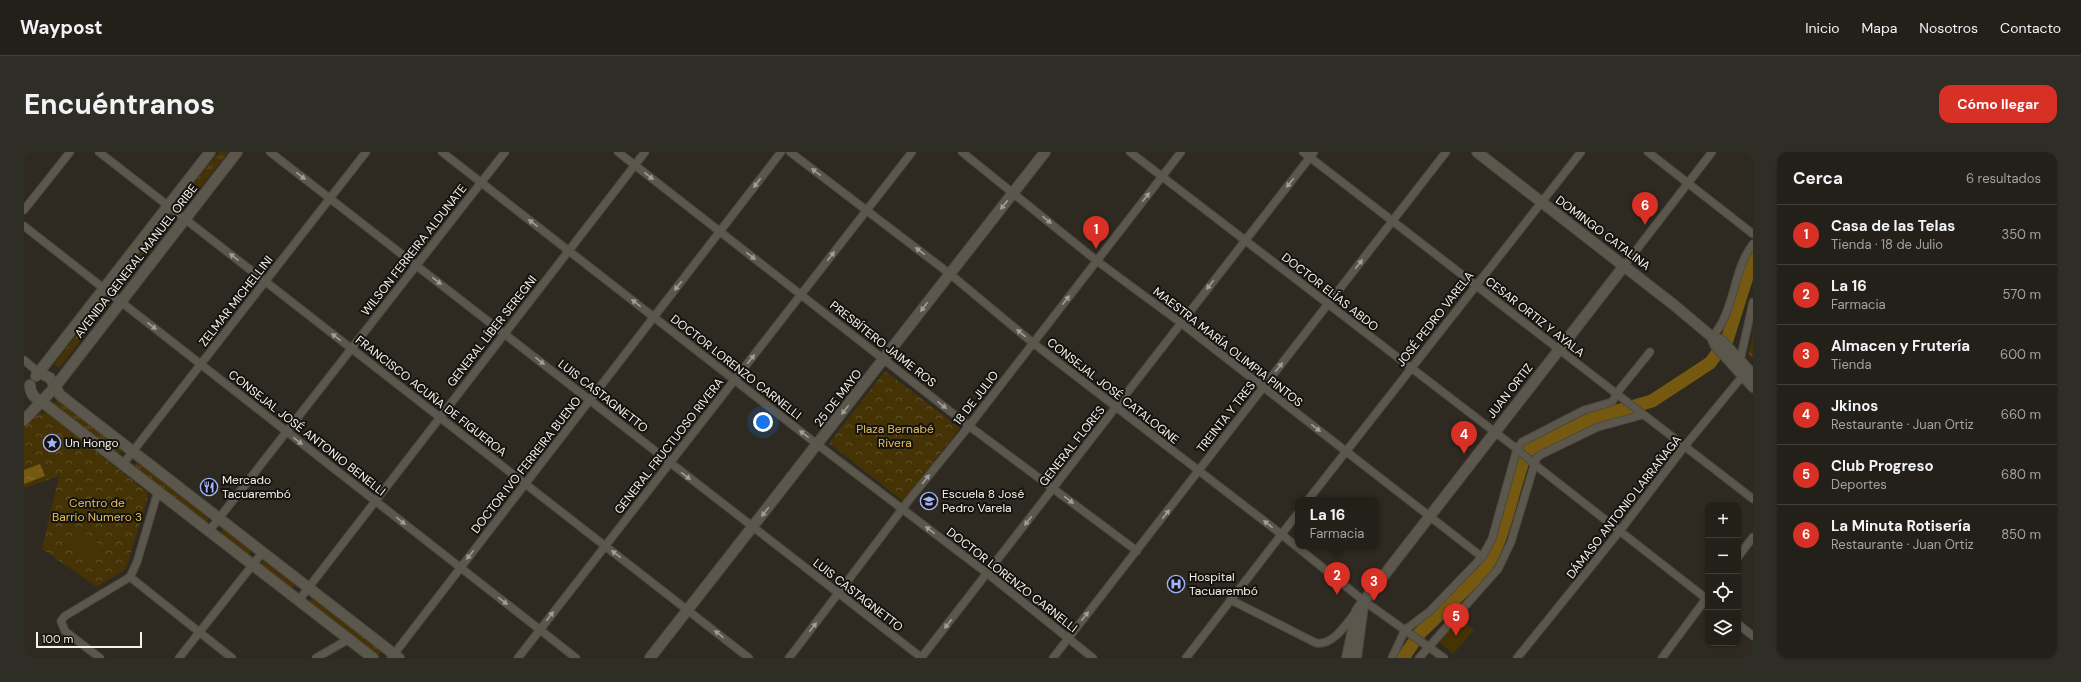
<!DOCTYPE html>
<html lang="es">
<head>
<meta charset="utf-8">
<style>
	body { margin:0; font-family:"DM Sans",sans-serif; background:#2e2d26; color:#f1f3f6 }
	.controls { position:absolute; right:12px; bottom:12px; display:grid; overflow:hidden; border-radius:8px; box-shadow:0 1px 3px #0004 }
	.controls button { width:36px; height:36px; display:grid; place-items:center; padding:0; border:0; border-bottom:1px solid #3f3e38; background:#222019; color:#f1f3f6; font:20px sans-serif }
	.scale { position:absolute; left:12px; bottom:10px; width:106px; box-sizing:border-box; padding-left:4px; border:2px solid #f5f2ec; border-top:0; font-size:11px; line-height:14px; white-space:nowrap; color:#f5f2ec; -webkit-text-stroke:3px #15130f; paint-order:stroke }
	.you { position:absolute; left:739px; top:270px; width:14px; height:14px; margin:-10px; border:3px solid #fff; border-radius:50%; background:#1a73e8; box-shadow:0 0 0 6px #1a73e833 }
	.badge { display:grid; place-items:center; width:26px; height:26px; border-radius:50%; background:#d93025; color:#fff; font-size:13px; font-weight:700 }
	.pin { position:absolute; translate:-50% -33px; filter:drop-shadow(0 1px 2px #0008) }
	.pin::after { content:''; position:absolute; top:21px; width:14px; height:12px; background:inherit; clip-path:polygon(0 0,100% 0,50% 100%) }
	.popup { position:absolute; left:1271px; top:345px; width:84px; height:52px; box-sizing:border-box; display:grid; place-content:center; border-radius:8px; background:#222019; filter:drop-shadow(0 1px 3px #0005); font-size:13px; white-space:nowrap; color:#a2a3a2 }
	.popup b { font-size:15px; color:#f1f3f6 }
	.popup::after { content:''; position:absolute; left:50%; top:100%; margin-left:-8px; border:8px solid transparent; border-top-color:#222019 }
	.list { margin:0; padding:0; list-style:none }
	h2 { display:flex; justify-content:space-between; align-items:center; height:52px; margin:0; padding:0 16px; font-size:17px }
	h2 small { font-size:13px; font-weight:400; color:#a2a3a2 }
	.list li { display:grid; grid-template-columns:26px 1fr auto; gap:12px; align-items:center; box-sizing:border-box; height:60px; padding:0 16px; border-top:1px solid #3f3e38 }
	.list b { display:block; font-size:15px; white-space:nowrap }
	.list p { margin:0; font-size:13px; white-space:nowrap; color:#a2a3a2 }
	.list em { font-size:13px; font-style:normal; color:#a2a3a2 }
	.icon { flex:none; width:22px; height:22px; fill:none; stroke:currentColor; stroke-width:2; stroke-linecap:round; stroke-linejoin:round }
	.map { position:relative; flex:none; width:1729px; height:506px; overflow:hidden; border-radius:12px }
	header { display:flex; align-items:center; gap:24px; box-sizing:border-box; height:56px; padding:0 20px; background:#222019; border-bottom:1px solid #3f3e38 }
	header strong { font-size:19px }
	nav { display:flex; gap:22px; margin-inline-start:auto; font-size:14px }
	.intro { display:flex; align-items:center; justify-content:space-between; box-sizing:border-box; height:96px; padding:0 24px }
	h1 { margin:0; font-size:28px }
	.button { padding:10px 18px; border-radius:12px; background:#d93025; color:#fff; font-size:14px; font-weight:700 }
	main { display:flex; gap:24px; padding:0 24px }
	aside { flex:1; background:#222019; border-radius:12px; box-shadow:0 1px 3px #0004 }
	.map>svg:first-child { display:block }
	.grass { fill:url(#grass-tufts) }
	.park { fill:url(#park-crowns) }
	.garden { fill:#453306 }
	.water { fill:url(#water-ripples) }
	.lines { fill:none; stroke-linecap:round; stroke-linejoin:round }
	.river { stroke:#755911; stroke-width:13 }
	.street-casing { stroke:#4c4940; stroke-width:9 }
	.secondary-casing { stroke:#4c4940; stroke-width:12 }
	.street { stroke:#5b574d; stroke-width:7 }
	.secondary { stroke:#5b574d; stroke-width:10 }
	.oneway { fill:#a09d95 }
	.labels { text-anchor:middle; stroke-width:4; stroke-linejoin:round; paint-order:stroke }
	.street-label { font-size:12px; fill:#f5f2ec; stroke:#15130f }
	.park-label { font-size:12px; fill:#e5bc5e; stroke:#15130f }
	.poi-label { font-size:12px; fill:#f5f2ec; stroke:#15130f; text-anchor:start }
</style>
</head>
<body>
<header>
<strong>Waypost</strong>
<nav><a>Inicio</a><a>Mapa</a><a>Nosotros</a><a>Contacto</a></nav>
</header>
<div class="intro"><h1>Encuéntranos</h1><a class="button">Cómo llegar</a></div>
<main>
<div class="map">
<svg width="1729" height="506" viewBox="0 0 1729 506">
	<defs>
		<pattern id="grass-tufts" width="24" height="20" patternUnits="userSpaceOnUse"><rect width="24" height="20" fill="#453306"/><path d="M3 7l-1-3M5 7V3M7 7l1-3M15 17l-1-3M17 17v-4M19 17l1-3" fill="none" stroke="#60512a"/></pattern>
		<pattern id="park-crowns" width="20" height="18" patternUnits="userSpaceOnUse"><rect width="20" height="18" fill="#453306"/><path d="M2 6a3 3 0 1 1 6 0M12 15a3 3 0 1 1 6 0" fill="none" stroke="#60512a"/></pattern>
		<pattern id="water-ripples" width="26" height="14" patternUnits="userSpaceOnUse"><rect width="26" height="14" fill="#755911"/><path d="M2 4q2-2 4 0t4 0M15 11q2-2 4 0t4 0" fill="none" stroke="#897134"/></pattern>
	</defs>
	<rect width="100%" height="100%" fill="#2e2a21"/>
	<g class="grass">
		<path d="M195,0H204L163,53L157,48Z"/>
		<path d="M141,70L146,74L100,133L95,129Z"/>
		<path d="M77,152L82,156L35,216L30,212Z"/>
		<path d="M33,248L98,298L95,302L30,252Z"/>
		<path d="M113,310L185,366L182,371L110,314Z"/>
		<path d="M199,377L227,399L224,403L196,381Z"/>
		<path d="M240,409L271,433L268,437L236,413Z"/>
		<path d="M288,446L358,500L354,503L285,450Z"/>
	</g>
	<g class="park">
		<path d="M1729,182V206L1724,204Z"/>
		<path d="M861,219L936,276L879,349L805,291Z"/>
		<path d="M23,261L123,340V348L102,417L73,435L18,397L35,324L0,336V274L14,262Z"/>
	</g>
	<g class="garden">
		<path d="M55,376L76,393L67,406L45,389Z"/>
		<path d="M1436,466L1450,478L1429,502L1415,490Z"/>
	</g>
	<path class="water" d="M16,312L21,324L0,332V318Z"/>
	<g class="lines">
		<path class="river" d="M1379,506L1396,481L1460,419C1483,383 1487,338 1503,299L1568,266L1628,249L1686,211L1703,188L1729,106"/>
		<defs>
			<g id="street">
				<path d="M75,0L725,506"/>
				<path d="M246,0L898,506"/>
				<path d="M418,0L794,293L964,422L1069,506"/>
				<path d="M594,0L945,274L1113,399"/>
				<path d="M766,0L926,122L1009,191L1257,382L1340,449L1420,506"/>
				<path d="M938,0L1073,109L1157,171L1458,405"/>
				<path d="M1106,0L1493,297L1510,312L1684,448"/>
				<path d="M1279,0L1729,347"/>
				<path d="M1624,0L1729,82"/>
				<path d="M0,58L46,0"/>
				<path d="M0,74L552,506"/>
				<path d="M1600,114L1688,0"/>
				<path d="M1688,185C1712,158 1708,119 1729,92"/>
				<path d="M0,208L14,220"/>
				<path d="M1713,211L1716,209L1729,150"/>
				<path d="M99,312L342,0"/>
				<path d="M1284,348L1557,0"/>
				<path d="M185,379L481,0"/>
				<path d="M1714,405L1729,385"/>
				<path d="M106,425L208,506"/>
				<path d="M275,448L621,0"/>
				<path d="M1207,448L1292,491C1309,494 1322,472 1331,461"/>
				<path d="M1714,472L1729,484"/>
				<path d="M76,506L41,479L37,469L41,464L106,425L113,410L134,339"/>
				<path d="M155,506L238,401"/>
				<path d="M292,506L325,487"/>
				<path d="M367,506L757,0"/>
				<path d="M494,506L888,0"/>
				<path d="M765,506L885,348L945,274L1157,0"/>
				<path d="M897,506L1290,0"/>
				<path d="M1029,506L1422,0"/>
				<path d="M1162,506L1274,361"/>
				<path d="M1368,506L1381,478L1406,459L1458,405L1468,387L1493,297L1498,290L1560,258L1588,250L1596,237L1626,200"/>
				<path d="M1395,506L1474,417L1487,390L1512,307L1516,303L1574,275L1618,263"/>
				<path d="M1493,506L1595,380L1660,295L1721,221"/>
				<path d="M1638,506L1684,444"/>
			</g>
			<g id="secondary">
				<path d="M1453,0L1650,153L1688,185L1698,189L1729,223"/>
				<path d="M1688,185L1692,194L1729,235"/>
				<path d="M14,220L26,226L36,243L375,506"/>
				<path d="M12,224L186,0"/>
				<path d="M6,233C6,246 16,248 26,256L349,506"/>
				<path d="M0,268L31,235L213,0"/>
				<path d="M626,506L1021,0"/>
				<path d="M1323,506L1333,459L1340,449L1600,114"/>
				<path d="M1332,506L1339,453"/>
			</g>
		</defs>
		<use href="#street" class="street-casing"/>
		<use href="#secondary" class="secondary-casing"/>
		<use href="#street" class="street"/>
		<use href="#secondary" class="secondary"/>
	</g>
	<defs><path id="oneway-solid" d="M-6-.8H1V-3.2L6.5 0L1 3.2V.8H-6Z"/></defs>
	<g class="oneway">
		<use href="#oneway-solid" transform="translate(792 20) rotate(-142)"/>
		<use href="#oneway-solid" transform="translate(277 24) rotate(38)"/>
		<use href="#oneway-solid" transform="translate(625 24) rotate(38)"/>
		<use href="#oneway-solid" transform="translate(733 31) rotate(127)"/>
		<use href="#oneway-solid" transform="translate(1266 31) rotate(128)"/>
		<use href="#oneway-solid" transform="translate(1122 45) rotate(-52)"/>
		<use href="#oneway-solid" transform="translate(980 53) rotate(128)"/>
		<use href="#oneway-solid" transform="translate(1023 68) rotate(39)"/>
		<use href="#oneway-solid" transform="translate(509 71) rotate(-143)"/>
		<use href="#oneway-solid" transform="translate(896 99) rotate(-143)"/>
		<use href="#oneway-solid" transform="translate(727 104) rotate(38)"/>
		<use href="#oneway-solid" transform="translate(807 104) rotate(-52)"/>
		<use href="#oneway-solid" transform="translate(210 105) rotate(-142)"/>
		<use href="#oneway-solid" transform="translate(1335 112) rotate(-52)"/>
		<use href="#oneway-solid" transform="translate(413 129) rotate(38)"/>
		<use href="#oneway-solid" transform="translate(1186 133) rotate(128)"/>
		<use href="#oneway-solid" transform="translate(654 134) rotate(128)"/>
		<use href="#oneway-solid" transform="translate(1042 148) rotate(-52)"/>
		<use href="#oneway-solid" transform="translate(612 151) rotate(-142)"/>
		<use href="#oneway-solid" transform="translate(900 155) rotate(127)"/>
		<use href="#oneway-solid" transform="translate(128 174) rotate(38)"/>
		<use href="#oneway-solid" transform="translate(997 181) rotate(-140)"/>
		<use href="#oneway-solid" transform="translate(312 185) rotate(-142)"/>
		<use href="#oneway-solid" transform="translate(727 207) rotate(-52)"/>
		<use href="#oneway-solid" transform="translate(516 209) rotate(38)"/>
		<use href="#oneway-solid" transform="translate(1255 215) rotate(-52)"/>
		<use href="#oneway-solid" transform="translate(918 253) rotate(38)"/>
		<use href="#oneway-solid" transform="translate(821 258) rotate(128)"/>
		<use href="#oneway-solid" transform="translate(1292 276) rotate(38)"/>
		<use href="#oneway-solid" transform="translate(780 282) rotate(-142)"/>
		<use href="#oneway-solid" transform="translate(274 289) rotate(38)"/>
		<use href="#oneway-solid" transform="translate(662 324) rotate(38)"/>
		<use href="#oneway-solid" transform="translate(902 327) rotate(-51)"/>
		<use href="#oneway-solid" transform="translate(1045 348) rotate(37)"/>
		<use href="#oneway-solid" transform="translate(741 360) rotate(129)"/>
		<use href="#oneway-solid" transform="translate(1142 362) rotate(-52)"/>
		<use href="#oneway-solid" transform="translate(377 369) rotate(39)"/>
		<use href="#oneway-solid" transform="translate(1004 369) rotate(128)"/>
		<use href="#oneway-solid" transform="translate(1244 372) rotate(-142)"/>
		<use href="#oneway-solid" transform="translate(906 378) rotate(-143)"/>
		<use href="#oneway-solid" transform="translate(592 402) rotate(-142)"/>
		<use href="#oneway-solid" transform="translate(446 403) rotate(128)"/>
		<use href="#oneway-solid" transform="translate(479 449) rotate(37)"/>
		<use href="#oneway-solid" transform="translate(526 464) rotate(-52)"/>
		<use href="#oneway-solid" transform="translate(1061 464) rotate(-52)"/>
		<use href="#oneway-solid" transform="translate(924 472) rotate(128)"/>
		<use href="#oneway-solid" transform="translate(789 475) rotate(-52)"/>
		<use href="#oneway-solid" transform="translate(695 482) rotate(-141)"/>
	</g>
	<defs>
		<symbol id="sight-ring" viewBox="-11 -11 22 22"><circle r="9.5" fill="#15130f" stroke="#a0b3fd" stroke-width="1.5"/><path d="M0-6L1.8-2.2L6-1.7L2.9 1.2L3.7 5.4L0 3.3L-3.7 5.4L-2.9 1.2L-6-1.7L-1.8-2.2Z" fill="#a0b3fd"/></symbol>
		<symbol id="restaurant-ring" viewBox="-11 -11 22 22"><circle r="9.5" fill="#15130f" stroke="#a0b3fd" stroke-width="1.5"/><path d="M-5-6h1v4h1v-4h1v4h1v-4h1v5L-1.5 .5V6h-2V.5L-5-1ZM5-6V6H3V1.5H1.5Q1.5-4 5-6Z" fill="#a0b3fd"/></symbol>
		<symbol id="school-ring" viewBox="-11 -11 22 22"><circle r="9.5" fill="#15130f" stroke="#a0b3fd" stroke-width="1.5"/><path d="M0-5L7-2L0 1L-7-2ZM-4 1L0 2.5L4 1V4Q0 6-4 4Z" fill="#a0b3fd"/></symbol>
		<symbol id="hospital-ring" viewBox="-11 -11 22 22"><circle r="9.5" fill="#15130f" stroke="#a0b3fd" stroke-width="1.5"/><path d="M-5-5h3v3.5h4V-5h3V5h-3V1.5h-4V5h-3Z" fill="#a0b3fd"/></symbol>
	</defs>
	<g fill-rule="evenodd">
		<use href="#sight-ring" x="18" y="281" width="20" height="20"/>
		<use href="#restaurant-ring" x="175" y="325" width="20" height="20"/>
		<use href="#school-ring" x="895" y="339" width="20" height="20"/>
		<use href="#hospital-ring" x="1142" y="422" width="20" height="20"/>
	</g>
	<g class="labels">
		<g class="street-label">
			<text transform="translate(1579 81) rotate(37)" y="4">DOMINGO CATALINA</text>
			<text transform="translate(390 98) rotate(-52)" y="4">WILSON FERREIRA ALDUNATE</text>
			<text transform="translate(112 109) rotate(-52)" y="4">AVENIDA GENERAL MANUEL ORIBE</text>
			<text transform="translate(1306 140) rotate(38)" y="4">DOCTOR ELÍAS ABDO</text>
			<text transform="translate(212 149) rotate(-52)" y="4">ZELMAR MICHELLINI</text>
			<text transform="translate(1511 165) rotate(38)" y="4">CESAR ORTIZ Y AYALA</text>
			<text transform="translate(1411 167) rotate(-52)" y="4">JOSÉ PEDRO VARELA</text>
			<text transform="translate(468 179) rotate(-52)" y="4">GENERAL LÍBER SEREGNI</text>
			<text transform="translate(859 192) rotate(38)" y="4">PRESBÍTERO JAIME ROS</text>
			<text transform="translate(1204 195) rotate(38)" y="4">MAESTRA MARÍA OLIMPIA PINTOS</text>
			<text transform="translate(712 215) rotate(38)" y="4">DOCTOR LORENZO CARNELLI</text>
			<text transform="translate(1089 239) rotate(38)" y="4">CONSEJAL JOSÉ CATALOGNE</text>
			<text transform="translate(1486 239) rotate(-52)" y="4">JUAN ORTIZ</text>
			<text transform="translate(407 244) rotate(38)" y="4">FRANCISCO ACUÑA DE FIGUEROA</text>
			<text transform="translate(579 244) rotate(38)" y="4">LUIS CASTAGNETTO</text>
			<text transform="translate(814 246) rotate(-52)" y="4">25 DE MAYO</text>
			<text transform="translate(952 246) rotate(-52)" y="4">18 DE JULIO</text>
			<text transform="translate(1202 265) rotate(-52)" y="4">TREINTA Y TRES</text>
			<text transform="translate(283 281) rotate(38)" y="4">CONSEJAL JOSÉ ANTONIO BENELLI</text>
			<text transform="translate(645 294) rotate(-52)" y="4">GENERAL FRUCTUOSO RIVERA</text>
			<text transform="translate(1048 294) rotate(-52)" y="4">GENERAL FLORES</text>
			<text transform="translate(502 313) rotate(-52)" y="4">DOCTOR IVO FERREIRA BUENO</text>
			<text transform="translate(1600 355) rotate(-52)" y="4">DÁMASO ANTONIO LARRAÑAGA</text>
			<text transform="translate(988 428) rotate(38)" y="4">DOCTOR LORENZO CARNELLI</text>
			<text transform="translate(834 443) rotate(38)" y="4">LUIS CASTAGNETTO</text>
		</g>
		<g class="park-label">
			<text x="871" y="281">Plaza Bernabé<tspan x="871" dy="14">Rivera</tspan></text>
			<text x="73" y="355">Centro de<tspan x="73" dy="14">Barrio Numero 3</tspan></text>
		</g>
		<g class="poi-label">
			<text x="41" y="295">Un Hongo</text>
			<text x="198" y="332">Mercado<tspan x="198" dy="14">Tacuarembó</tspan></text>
			<text x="918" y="346">Escuela 8 José<tspan x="918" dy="14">Pedro Varela</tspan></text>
			<text x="1165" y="429">Hospital<tspan x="1165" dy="14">Tacuarembó</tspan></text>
		</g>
	</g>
</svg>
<div class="controls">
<button>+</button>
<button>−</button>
<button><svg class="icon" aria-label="locate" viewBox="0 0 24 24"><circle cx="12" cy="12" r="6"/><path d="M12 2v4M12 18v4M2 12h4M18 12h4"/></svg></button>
<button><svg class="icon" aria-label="layers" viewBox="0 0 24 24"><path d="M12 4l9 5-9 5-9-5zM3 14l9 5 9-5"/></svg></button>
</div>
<div class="scale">100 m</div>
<div class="you"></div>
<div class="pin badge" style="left:1072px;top:97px">1</div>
<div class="pin badge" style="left:1313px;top:443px">2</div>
<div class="popup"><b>La 16</b>Farmacia</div>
<div class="pin badge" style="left:1350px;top:449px">3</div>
<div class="pin badge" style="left:1440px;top:302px">4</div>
<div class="pin badge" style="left:1432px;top:484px">5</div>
<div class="pin badge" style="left:1621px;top:73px">6</div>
</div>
<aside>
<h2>Cerca<small>6 resultados</small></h2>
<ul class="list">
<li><span class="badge">1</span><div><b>Casa de las Telas</b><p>Tienda · 18 de Julio</p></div><em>350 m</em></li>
<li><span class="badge">2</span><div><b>La 16</b><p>Farmacia</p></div><em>570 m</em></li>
<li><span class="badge">3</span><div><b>Almacen y Frutería</b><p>Tienda</p></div><em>600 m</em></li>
<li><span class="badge">4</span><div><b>Jkinos</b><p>Restaurante · Juan Ortiz</p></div><em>660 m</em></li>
<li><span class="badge">5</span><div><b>Club Progreso</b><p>Deportes</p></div><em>680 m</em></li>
<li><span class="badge">6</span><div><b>La Minuta Rotisería</b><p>Restaurante · Juan Ortiz</p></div><em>850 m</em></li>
</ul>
</aside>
</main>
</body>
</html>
